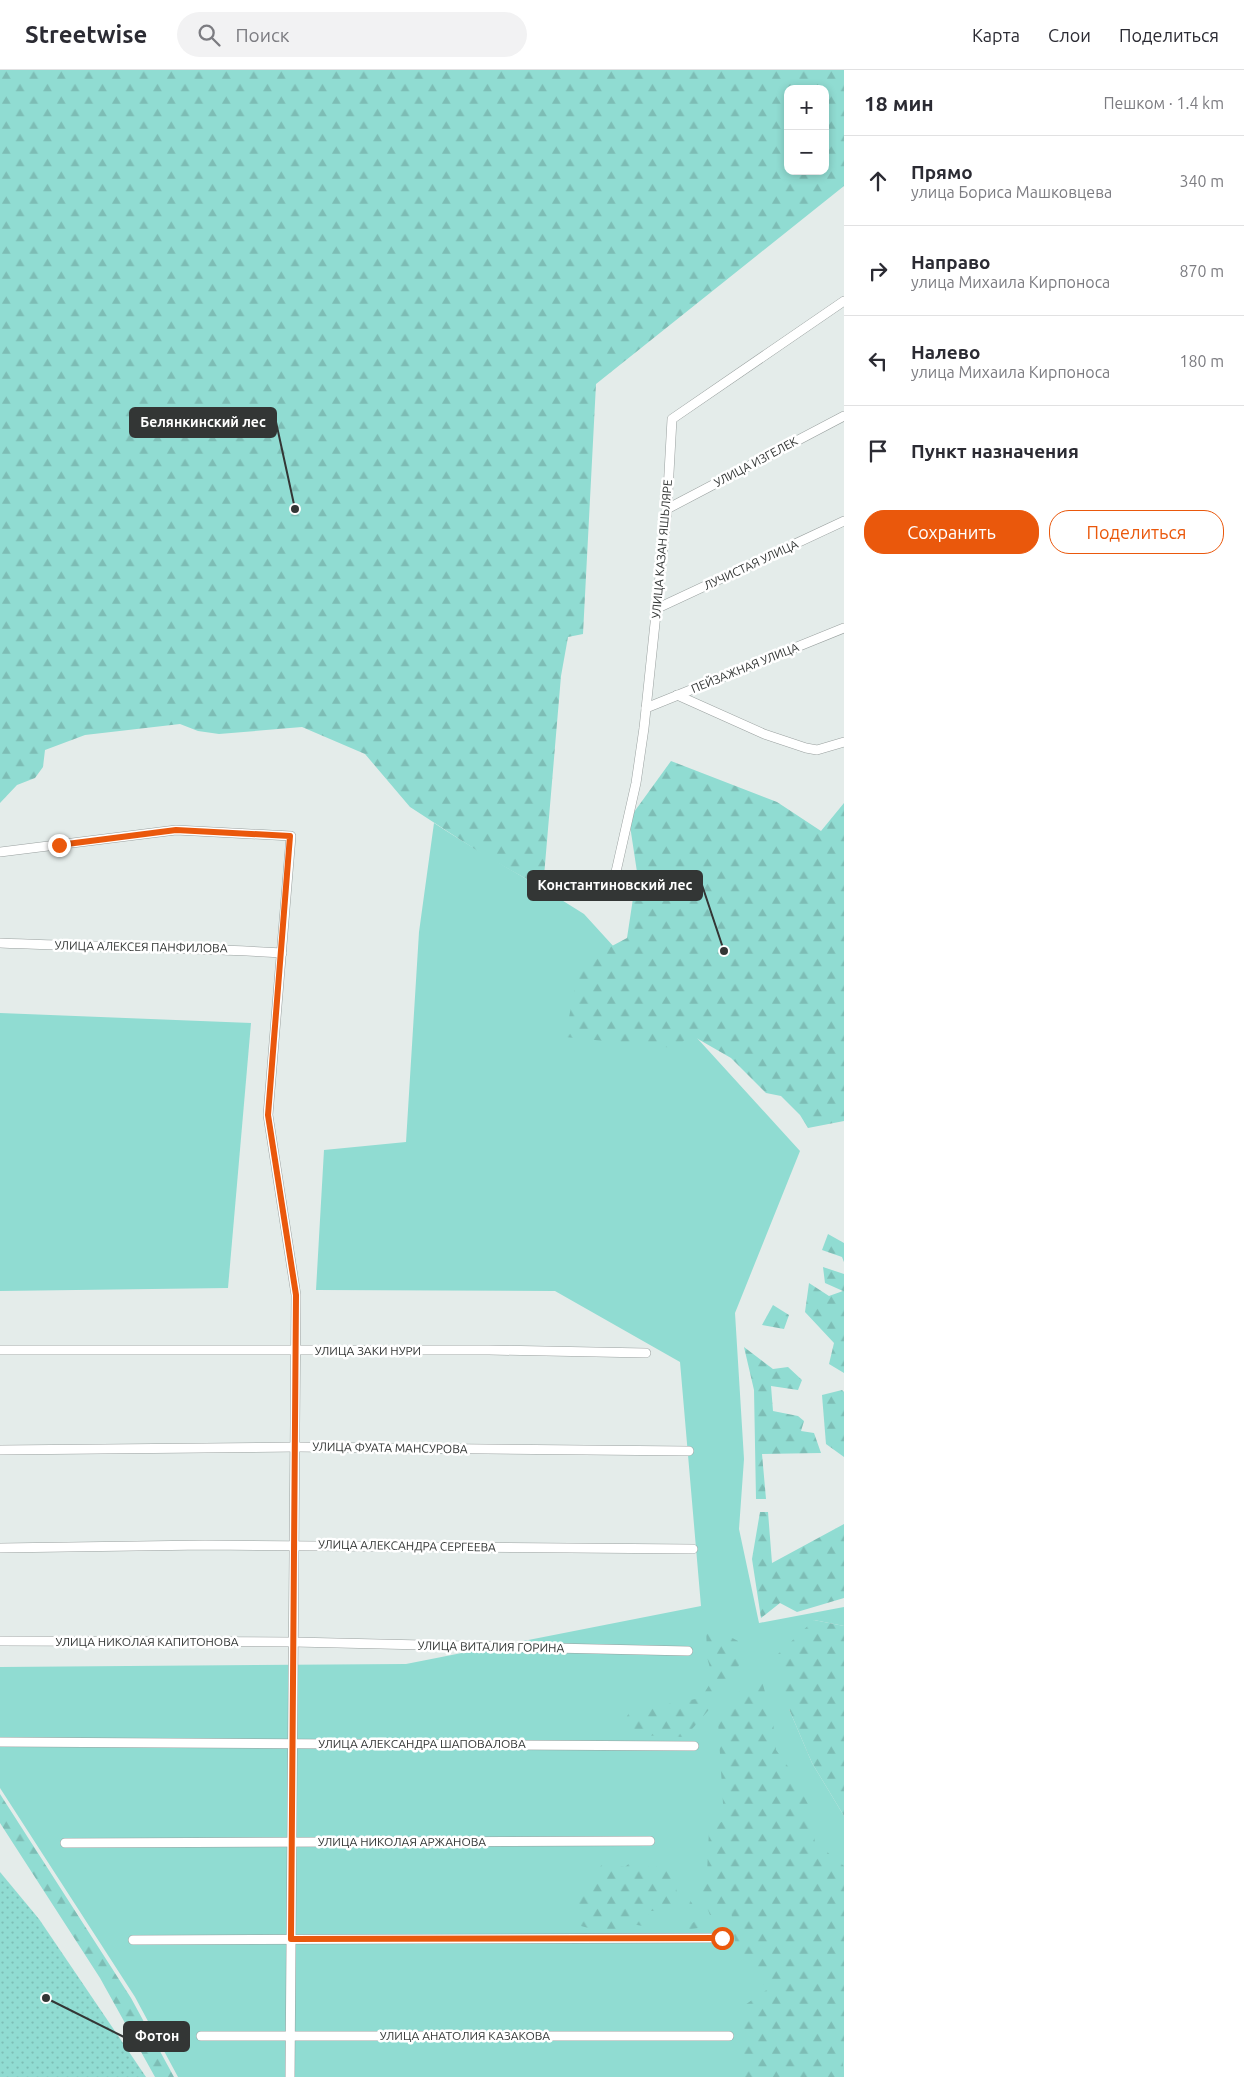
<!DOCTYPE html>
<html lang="ru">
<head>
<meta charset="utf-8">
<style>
	body { margin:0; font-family:Ubuntu,sans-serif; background:#f2f2f3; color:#2b2b33 }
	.controls { position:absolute; right:15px; top:15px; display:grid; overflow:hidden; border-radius:10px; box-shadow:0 2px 8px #0003 }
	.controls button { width:45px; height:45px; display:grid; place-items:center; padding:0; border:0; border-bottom:1px solid #e1e1e2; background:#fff; color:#2b2b33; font:25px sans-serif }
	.stop { position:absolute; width:15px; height:15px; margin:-11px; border:4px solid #ea580c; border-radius:50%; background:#fff }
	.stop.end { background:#ea580c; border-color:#fff; box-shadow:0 1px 5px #0008 }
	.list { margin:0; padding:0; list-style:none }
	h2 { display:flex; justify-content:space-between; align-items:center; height:65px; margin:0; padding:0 20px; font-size:21px }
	h2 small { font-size:16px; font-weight:400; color:#7c7c81 }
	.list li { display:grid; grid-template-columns:32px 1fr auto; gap:15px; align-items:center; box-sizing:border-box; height:90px; padding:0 20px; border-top:1px solid #e1e1e2 }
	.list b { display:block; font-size:19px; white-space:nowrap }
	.list p { margin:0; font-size:16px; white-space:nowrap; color:#7c7c81 }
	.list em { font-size:16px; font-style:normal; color:#7c7c81 }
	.actions { display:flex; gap:10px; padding:15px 20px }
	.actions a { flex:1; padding:11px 0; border:1px solid #ea580c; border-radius:20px; text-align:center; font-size:18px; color:#ea580c }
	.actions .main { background:#ea580c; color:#fff }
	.icon { flex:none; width:28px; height:28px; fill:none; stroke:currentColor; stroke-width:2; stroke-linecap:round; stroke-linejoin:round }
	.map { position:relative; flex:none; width:844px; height:2007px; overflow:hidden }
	header { display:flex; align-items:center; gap:30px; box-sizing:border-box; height:70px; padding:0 25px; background:#fff; border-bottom:1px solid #e1e1e2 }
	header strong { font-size:24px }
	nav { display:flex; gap:28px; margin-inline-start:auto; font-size:18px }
	.search { width:350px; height:45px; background:#f2f2f3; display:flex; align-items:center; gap:12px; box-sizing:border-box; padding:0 18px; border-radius:28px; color:#7c7c81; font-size:19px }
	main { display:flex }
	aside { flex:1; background:#fff }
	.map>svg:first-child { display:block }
	.grass { fill:#90dcd2 }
	.forest { fill:url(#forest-firs); fill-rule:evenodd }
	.park { fill:url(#park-dots) }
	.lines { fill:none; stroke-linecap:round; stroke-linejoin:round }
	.street-casing { stroke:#99a09f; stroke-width:10 }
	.street { stroke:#fff; stroke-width:9 }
	.route { stroke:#ea580c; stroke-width:6 }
	.labels { text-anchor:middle; stroke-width:5; stroke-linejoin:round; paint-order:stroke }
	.street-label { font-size:12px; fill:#333635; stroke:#fff }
	.leader { fill:none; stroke:#333635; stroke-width:2 }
	.callout-dot { fill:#333635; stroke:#fff; stroke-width:2 }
	.callout { fill:#333635; stroke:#333635; stroke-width:2 }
	.callout-label { font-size:14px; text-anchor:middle; font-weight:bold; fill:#fff }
</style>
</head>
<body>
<header>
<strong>Streetwise</strong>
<div class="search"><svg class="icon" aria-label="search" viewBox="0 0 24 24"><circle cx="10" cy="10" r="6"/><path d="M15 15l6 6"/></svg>Поиск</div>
<nav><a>Карта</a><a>Слои</a><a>Поделиться</a></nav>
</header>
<main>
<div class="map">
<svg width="844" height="2007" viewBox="0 0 844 2007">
	<defs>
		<pattern id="forest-firs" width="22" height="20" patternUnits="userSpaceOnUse" patternTransform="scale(1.25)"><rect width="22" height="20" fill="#90dcd2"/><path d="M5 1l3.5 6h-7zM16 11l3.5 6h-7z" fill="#7dbdb5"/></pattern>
		<pattern id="park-dots" width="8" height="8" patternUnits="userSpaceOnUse" patternTransform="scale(1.25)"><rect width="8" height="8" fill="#90dcd2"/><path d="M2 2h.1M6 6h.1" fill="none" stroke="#7dbdb5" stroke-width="1.8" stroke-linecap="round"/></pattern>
	</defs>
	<rect width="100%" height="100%" fill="#e4ecea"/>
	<g class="grass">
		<path d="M434,753C483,785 535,813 584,844L800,1081L735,1243L744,1389L739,1459L759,1553L844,1537V1556L814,1550L789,1639L812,1693L844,1746V2007H178L135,1927L0,1718V1597L406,1594L701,1536L680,1292L555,1221L316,1220L324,1080L406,1072L419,862Z"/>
		<path d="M0,943L251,953L228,1218L0,1221Z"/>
	</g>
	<g class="forest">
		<path d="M0,0H844V116L596,314L583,564L568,567L561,606L543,818L487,787L410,737L365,684L302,657L219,664L198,661L180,654L85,665L45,680L43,697L35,708L17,715L0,733ZM788,19H825V101H788Z"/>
		<path d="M671,691L777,732L821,761L844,733V1051L808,1058L800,1045L781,1026L766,1023L731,988L691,965L675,978L565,967L580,893L627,868L637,802L629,749Z"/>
		<path d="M828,1164L844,1173V1192L842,1187L822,1180Z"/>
		<path d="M823,1197L844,1204V1303L829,1294L834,1273L805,1242L809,1213L829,1226L843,1221L825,1213Z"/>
		<path d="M773,1235L789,1245L784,1259L762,1255Z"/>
		<path d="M744,1277L773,1299L788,1297L802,1310L798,1320L771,1316L773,1341L798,1346L804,1351L801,1361L814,1363L821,1383L762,1384L766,1429H756L754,1320Z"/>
		<path d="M842,1320L844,1322V1387L826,1374L822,1325Z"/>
		<path d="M760,1442H768L772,1493L844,1454V1528L797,1542L780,1533L761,1548L752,1489Z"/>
		<path d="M814,1550L844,1556V1746L812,1693L789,1639L777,1585Z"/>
		<path d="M706,1554L738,1571L740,1594L714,1634L685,1667L637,1665L625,1650L634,1634L663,1635L701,1628L713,1609L707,1587Z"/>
		<path d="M762,1611L773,1652L776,1680L792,1702L808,1734L815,1772L844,1796V1985L842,1984L844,2007H744L742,1937L768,1919L737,1887L731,1841L710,1845L702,1824L707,1804L709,1760L724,1750L718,1651L735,1624Z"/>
		<path d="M0,1724L131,1928L174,2007H155L100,1908L0,1753Z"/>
		<path d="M639,1785L651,1800L671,1788L678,1829L670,1840L650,1841L643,1856L631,1854L615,1865L581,1856L573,1840L602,1794L625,1797Z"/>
		<path d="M688,1827L707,1857L684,1860L695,1851L687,1844Z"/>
	</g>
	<path class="park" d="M0,1802L39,1849L146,2007H0Z"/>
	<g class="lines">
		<defs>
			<g id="street">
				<path d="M667,439L844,346"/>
				<path d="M658,538L844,451"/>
				<path d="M677,625L764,664L806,678L817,680L844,672"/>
				<path d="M646,638L844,558"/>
				<path d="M0,782L176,760L291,766L268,1045L296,1225L290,2007"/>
				<path d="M613,815L636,713L644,658L667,439L672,349L844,231"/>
				<path d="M0,873C94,877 188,877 282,883"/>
				<path d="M0,1280H489L646,1283"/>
				<path d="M0,1380L296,1377L689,1381"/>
				<path d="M0,1478L205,1475L693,1479"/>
				<path d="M0,1571L294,1572L688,1581"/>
				<path d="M0,1672L694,1676"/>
				<path d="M65,1773L650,1771"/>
				<path d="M133,1870L722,1868"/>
				<path d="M201,1966H729"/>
			</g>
		</defs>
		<use href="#street" class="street-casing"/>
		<use href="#street" class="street"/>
	</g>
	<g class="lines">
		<path class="route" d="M59,775L176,760L290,766L268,1045L296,1225L291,1869L722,1868"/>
	</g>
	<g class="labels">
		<g class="street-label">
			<text transform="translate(756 392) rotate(-28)" y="4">УЛИЦА ИЗГЕЛЕК</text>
			<text transform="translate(662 479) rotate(-85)" y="4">УЛИЦА КАЗАН ЯШЬЛЯРЕ</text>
			<text transform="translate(751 495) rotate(-25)" y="4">ЛУЧИСТАЯ УЛИЦА</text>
			<text transform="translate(745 598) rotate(-22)" y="4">ПЕЙЗАЖНАЯ УЛИЦА</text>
			<text transform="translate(141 877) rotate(1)" y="4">УЛИЦА АЛЕКСЕЯ ПАНФИЛОВА</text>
			<text x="368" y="1285">УЛИЦА ЗАКИ НУРИ</text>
			<text transform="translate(390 1378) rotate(1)" y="4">УЛИЦА ФУАТА МАНСУРОВА</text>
			<text transform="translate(407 1476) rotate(1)" y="4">УЛИЦА АЛЕКСАНДРА СЕРГЕЕВА</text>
			<text x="147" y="1576">УЛИЦА НИКОЛАЯ КАПИТОНОВА</text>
			<text transform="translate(491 1577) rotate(1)" y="4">УЛИЦА ВИТАЛИЯ ГОРИНА</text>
			<text x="422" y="1678">УЛИЦА АЛЕКСАНДРА ШАПОВАЛОВА</text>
			<text x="402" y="1776">УЛИЦА НИКОЛАЯ АРЖАНОВА</text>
			<text x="465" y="1970">УЛИЦА АНАТОЛИЯ КАЗАКОВА</text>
		</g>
	</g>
	<path class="leader" d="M295 439L276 352M724 881L702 815M46 1928L124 1967"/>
	<g class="callout-dot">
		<circle cx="295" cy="439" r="5"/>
		<circle cx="724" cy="881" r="5"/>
		<circle cx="46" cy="1928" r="5"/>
	</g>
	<g class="callout">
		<rect x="130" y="338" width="146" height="29" rx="5"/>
		<rect x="528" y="801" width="174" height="29" rx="5"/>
		<rect x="124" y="1952" width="65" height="29" rx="5"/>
	</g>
	<g class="callout-label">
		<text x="203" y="357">Белянкинский лес</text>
		<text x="615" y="820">Константиновский лес</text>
		<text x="157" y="1971">Фотон</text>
	</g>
</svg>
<div class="controls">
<button>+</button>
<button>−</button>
</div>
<div class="stop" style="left:722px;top:1868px"></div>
<div class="stop end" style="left:59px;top:775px"></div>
</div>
<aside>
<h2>18 мин<small>Пешком · 1.4 km</small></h2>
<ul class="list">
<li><svg class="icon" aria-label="ahead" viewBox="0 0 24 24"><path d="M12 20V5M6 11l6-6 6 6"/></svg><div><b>Прямо</b><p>улица Бориса Машковцева</p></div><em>340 m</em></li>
<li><svg class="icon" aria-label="right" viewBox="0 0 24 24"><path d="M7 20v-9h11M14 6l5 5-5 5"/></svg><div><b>Направо</b><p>улица Михаила Кирпоноса</p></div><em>870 m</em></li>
<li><svg class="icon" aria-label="left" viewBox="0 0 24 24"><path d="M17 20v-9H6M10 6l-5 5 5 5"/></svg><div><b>Налево</b><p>улица Михаила Кирпоноса</p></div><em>180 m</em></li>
<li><svg class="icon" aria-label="arrive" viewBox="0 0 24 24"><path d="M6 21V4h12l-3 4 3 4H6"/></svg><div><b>Пункт назначения</b></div></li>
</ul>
<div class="actions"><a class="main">Сохранить</a><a>Поделиться</a></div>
</aside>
</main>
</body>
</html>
